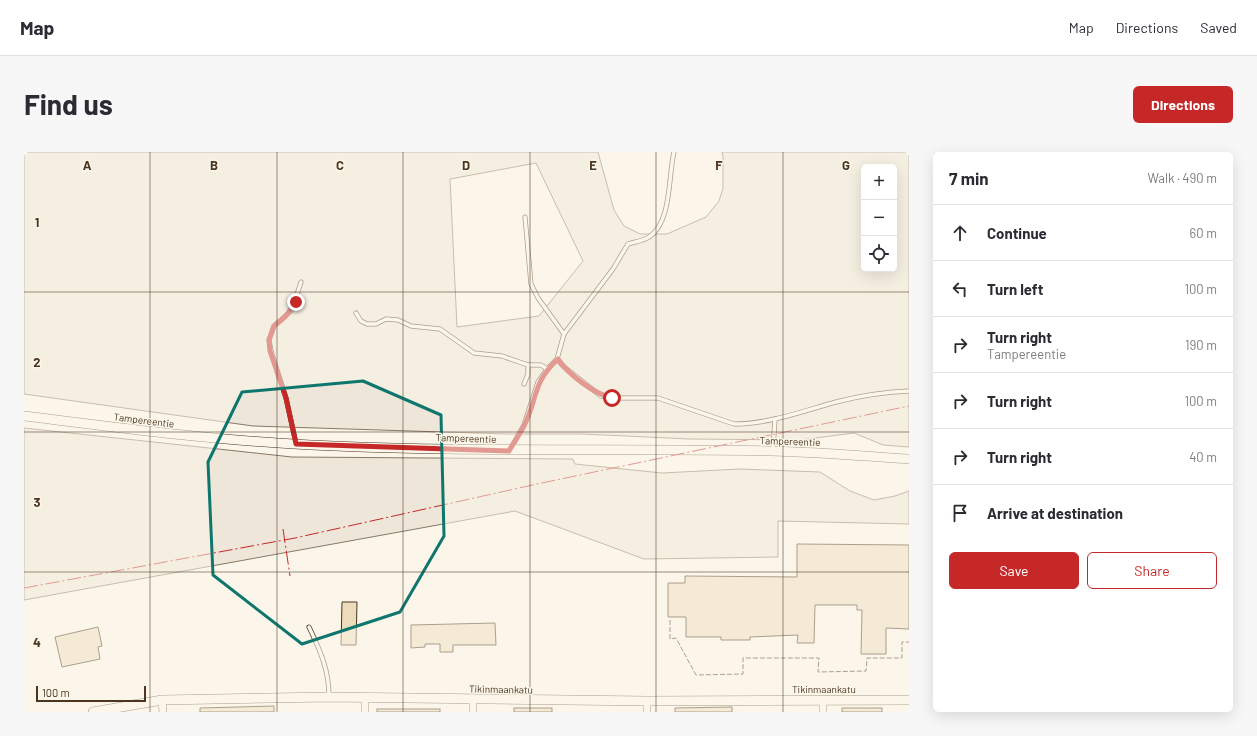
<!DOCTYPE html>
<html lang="en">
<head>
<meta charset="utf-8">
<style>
	body { margin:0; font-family:Barlow,sans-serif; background:#f7f7f7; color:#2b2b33 }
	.controls { position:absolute; right:12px; top:12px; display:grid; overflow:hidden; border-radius:6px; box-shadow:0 4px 16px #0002 }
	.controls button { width:36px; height:36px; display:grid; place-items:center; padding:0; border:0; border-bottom:1px solid #e1e1e2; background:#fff; color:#2b2b33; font:20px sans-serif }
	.scale { position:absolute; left:12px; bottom:10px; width:110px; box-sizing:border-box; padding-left:4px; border:2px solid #4a3520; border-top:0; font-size:11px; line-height:14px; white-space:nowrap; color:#4a3520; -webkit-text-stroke:3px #fbf6e9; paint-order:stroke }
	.stop { position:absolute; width:12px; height:12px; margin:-9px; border:3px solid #c62828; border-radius:50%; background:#fff }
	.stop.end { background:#c62828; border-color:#fff; box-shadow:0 1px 4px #0008 }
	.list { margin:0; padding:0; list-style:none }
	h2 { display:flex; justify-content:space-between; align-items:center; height:52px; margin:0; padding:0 16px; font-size:17px }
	h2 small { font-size:13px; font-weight:400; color:#7c7c81 }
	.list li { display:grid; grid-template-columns:26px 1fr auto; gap:12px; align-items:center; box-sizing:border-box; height:56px; padding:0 16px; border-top:1px solid #e1e1e2 }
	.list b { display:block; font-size:15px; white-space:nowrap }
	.list p { margin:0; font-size:13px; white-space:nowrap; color:#7c7c81 }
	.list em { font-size:13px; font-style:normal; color:#7c7c81 }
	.actions { display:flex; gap:8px; padding:12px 16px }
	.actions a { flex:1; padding:9px 0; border:1px solid #c62828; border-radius:6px; text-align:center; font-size:14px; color:#c62828 }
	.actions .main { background:#c62828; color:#fff }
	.icon { flex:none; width:22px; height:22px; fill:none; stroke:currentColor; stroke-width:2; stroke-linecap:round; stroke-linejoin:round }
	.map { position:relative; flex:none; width:885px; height:560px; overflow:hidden; border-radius:6px }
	header { display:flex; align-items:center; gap:24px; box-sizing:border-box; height:56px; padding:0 20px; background:#fff; border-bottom:1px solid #e1e1e2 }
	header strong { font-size:19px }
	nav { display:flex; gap:22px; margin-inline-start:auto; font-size:14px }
	.intro { display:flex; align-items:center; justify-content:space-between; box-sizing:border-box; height:96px; padding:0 24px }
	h1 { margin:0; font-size:28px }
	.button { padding:10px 18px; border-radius:6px; background:#c62828; color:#fff; font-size:14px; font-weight:700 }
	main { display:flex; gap:24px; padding:0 24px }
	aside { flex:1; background:#fff; border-radius:6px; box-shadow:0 4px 16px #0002 }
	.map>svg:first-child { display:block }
	.green { fill:#ede6d9; stroke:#887966; fill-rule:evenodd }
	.building { fill:#ecdcbc; stroke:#4a3520 }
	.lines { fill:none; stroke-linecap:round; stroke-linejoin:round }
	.lane-casing { stroke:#4a3520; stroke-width:5 }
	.street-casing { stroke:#4a3520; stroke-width:8 }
	.secondary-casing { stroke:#4a3520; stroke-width:10 }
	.lane { stroke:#fbf6e9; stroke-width:3.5 }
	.street { stroke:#fbf6e9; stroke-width:7 }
	.secondary { stroke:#fbf6e9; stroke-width:9 }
	.fence { stroke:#4a3520; stroke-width:1; stroke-dasharray:5 2; stroke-linecap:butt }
	.power { stroke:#c62828; stroke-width:1; stroke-dasharray:14 3 2 3; stroke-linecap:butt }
	.route { stroke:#c62828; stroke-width:5 }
	.marked { fill:none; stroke:#0f766e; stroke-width:3; stroke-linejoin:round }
	.grid { fill:none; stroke:#4a3520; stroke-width:1; stroke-opacity:0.55 }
	.labels { text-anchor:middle; stroke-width:3; stroke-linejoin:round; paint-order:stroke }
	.street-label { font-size:10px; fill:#4a3520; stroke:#fbf6e9 }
	.grid-label { font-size:13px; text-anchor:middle; font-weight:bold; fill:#4a3520; stroke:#fbf6e9; stroke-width:3; stroke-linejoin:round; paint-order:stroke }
</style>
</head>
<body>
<header>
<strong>Map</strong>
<nav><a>Map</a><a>Directions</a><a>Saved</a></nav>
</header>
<div class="intro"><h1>Find us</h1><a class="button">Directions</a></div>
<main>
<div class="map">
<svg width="885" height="560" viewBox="0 0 885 560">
	<rect width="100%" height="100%" fill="#fbf6e9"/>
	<g class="green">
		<path d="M0,0H574L590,58L600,74L616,82H643L682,65L695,49L699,36V5L698,0H885V295L859,293L830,281L776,288L665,287L559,282H482L229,274L0,242ZM512,11L559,109L515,164L433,175L426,27ZM840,15H870V117H840Z"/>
		<path d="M0,276L268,305L549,307L551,312L638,321L716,317L796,320L826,339L850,348L871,344L885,339V372L754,369V405L620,407L491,359L0,448Z"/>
	</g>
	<g class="building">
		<path d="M773,392L885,393V477L862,476V502H837L838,458H833V453H791L790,491H773L774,483L726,485V488H697V485H662V465H644V431H661V424L773,425Z"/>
		<path d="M318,450H333L332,493H317Z"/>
		<path d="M471,471L472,493H429V500H416V492H401V495L387,496V473Z"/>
		<path d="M74,475L78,494L74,495L76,507L38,515L31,485Z"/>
		<path d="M250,554V560H176V556Z"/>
		<path d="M708,555V560H651V556Z"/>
		<rect x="490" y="556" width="38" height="4"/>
		<rect x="818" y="556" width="40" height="4"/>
		<rect x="353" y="557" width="63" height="3"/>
	</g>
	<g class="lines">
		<defs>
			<g id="lane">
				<path d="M501,65L507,132L514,146L540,182"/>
				<path d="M332,161L337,169L343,172H352L362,167L374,168L387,174L416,177L450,201L478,204L504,213H517L523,217"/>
				<path d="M533,207L540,215L577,244L587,246H634L710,272C745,272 779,259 812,250C835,244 861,240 885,239"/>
				<path d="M500,232L504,222V213"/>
				<path d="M272,291L262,246L247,199L245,188L250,174L268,158L277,130"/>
				<path d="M487,296L500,273L514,230L523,217L533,207L540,182L589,117L604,92C610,90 619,89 625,85C648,70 644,25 650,0"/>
				<path d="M749,298L751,267"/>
				<path d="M285,475C296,498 305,518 305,544"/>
			</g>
			<g id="street">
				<path d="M341,546V560"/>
				<path d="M138,548L139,560"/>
				<path d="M799,548V560"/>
				<path d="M449,560V547"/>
				<path d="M623,560V549"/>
			</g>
			<g id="secondary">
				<path d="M0,264C90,275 179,287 270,292C429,301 588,296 747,299C793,300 839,304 885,307"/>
				<path d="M69,560L138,548L305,545L623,549L885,548"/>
			</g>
		</defs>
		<use href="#lane" class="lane-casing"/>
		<use href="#street" class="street-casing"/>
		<use href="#secondary" class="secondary-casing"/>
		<use href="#lane" class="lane"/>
		<use href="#street" class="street"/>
		<use href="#secondary" class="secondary"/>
		<path class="fence" d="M646,468V487L652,486L672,523L719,522V506H795L794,520L842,519L843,506H878V490H885"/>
		<g class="power">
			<path d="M259,377L266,424"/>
			<path d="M0,436L271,386L513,332L885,254"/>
		</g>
	</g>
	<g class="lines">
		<path class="route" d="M272,150L261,165L250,174L245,188L246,199L262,246L272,292L485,299C490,290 496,282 500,274C514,246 508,231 534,207C544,222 570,242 588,246"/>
	</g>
	<path d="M0 0H885V560H0ZM339,229L417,263L420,384L376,460L278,492L189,423L184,310L218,240Z" fill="#fbf6e9" fill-opacity=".55" fill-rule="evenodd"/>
	<path class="marked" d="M339,229L417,263L420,384L376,460L278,492L189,423L184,310L218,240Z"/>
	<path class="grid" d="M126,0V560M253,0V560M379,0V560M506,0V560M632,0V560M759,0V560M0,140H885M0,280H885M0,420H885"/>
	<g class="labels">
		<g class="street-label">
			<text transform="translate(120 268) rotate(7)" y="4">Tampereentie</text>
			<text transform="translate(442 286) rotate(2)" y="4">Tampereentie</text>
			<text transform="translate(766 289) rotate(2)" y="4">Tampereentie</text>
			<text transform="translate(477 537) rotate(1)" y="4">Tikinmaankatu</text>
			<text x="800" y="541">Tikinmaankatu</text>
		</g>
	</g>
	<g class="grid-label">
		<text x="63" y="18">A</text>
		<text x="190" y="18">B</text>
		<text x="316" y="18">C</text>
		<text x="442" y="18">D</text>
		<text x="569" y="18">E</text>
		<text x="695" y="18">F</text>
		<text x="822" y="18">G</text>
		<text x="13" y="75">1</text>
		<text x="13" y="215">2</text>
		<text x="13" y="355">3</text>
		<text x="13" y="495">4</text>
	</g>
</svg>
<div class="controls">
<button>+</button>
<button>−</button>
<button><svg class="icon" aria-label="locate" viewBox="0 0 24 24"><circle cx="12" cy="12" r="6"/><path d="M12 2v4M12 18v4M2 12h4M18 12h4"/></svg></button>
</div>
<div class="scale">100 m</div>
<div class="stop" style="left:588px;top:246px"></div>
<div class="stop end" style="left:272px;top:150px"></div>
</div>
<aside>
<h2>7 min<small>Walk · 490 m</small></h2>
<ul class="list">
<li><svg class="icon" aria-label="ahead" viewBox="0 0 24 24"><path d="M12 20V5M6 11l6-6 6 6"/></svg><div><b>Continue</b></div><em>60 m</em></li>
<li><svg class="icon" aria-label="left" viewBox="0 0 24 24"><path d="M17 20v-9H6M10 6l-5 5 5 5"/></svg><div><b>Turn left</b></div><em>100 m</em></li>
<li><svg class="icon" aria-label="right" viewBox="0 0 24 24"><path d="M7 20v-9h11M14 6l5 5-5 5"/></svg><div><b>Turn right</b><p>Tampereentie</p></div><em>190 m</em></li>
<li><svg class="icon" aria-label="right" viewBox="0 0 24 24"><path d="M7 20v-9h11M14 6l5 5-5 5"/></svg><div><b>Turn right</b></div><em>100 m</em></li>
<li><svg class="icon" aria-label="right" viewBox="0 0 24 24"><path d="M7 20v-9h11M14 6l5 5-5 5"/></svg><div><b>Turn right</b></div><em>40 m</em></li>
<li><svg class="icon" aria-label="arrive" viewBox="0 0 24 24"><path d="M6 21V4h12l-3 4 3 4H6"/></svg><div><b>Arrive at destination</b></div></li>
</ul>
<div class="actions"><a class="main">Save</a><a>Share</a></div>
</aside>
</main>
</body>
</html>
